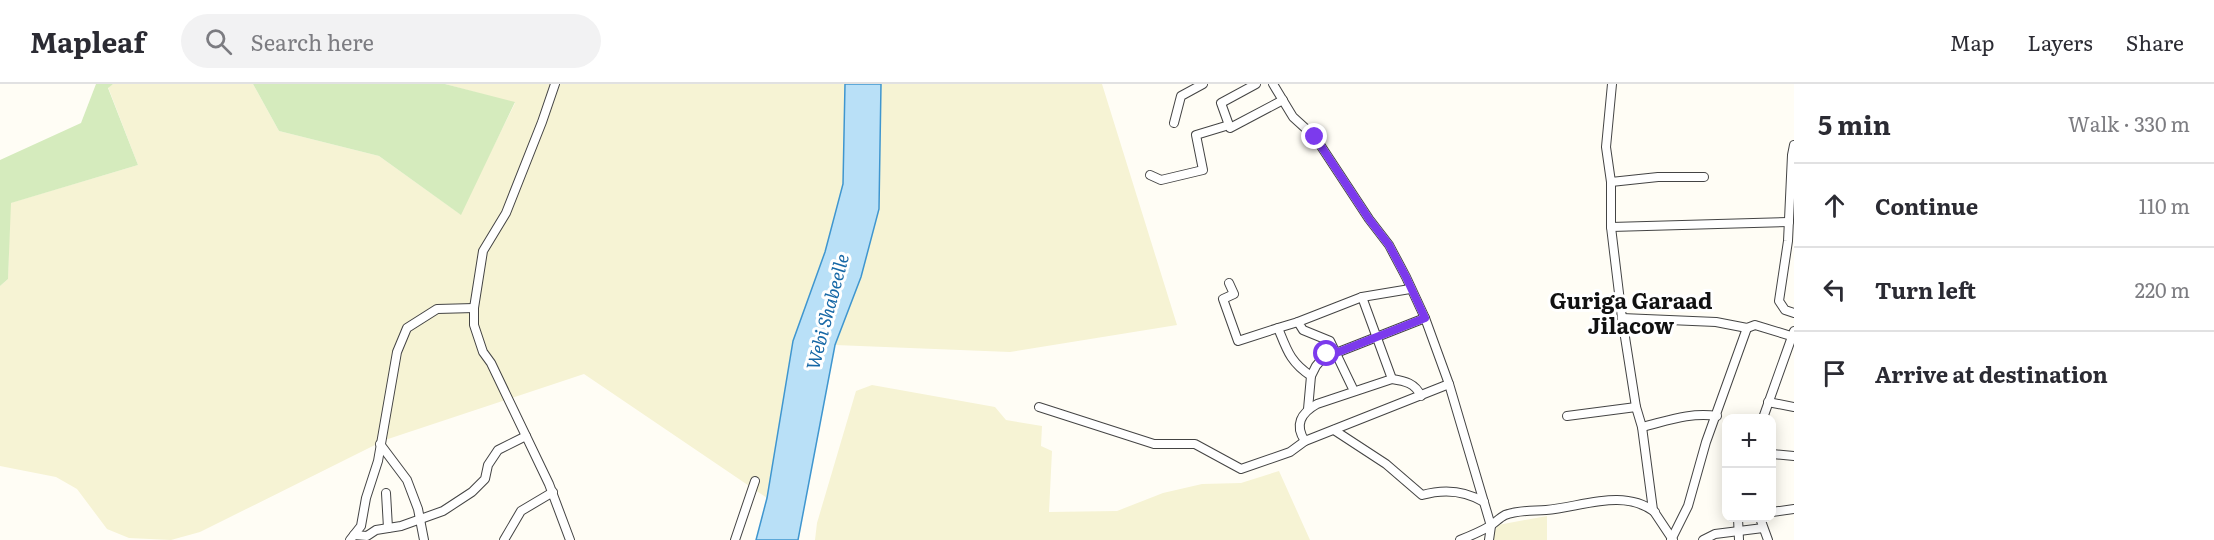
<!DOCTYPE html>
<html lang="en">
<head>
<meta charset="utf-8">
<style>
	body { margin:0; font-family:Literata,serif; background:#f2f2f3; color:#2b2b33 }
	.controls { position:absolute; right:18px; bottom:18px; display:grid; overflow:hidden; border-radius:12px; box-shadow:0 3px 15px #0003 }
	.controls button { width:54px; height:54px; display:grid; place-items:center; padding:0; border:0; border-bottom:2px solid #e1e1e2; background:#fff; color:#2b2b33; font:30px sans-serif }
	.stop { position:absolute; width:18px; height:18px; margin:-14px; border:4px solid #7c3aed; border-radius:50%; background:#fff }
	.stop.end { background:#7c3aed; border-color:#fff; box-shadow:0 2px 6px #0008 }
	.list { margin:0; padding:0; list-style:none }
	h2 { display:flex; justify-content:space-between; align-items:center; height:78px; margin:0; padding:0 24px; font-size:26px }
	h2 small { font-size:20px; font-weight:400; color:#7c7c81 }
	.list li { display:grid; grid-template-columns:39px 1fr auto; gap:18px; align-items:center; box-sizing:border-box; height:84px; padding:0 24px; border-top:2px solid #e1e1e2 }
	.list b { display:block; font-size:22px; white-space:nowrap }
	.list em { font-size:20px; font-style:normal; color:#7c7c81 }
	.icon { flex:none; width:33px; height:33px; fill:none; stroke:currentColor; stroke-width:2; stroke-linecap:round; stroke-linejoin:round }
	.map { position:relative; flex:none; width:1794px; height:456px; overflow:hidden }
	header { display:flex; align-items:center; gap:36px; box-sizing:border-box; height:84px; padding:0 30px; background:#fff; border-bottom:2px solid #e1e1e2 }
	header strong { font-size:28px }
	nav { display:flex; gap:33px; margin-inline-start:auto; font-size:21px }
	.search { width:420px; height:54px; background:#f2f2f3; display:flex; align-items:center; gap:15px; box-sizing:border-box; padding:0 21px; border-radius:33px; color:#7c7c81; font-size:22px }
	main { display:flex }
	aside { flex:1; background:#fff }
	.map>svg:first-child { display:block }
	.farmland { fill:#f6f3d4 }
	.green { fill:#d5ebbd }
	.water { fill:#b9e0f7; stroke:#3f96cf; stroke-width:1.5 }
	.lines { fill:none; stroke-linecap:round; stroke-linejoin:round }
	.street-casing { stroke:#444; stroke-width:10 }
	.street { stroke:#fff; stroke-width:8 }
	.route { stroke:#7c3aed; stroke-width:8 }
	.labels { text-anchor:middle; stroke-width:6; stroke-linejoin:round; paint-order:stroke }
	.water-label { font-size:18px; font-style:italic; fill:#1768a6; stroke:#fff }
	.district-label { font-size:22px; font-weight:bold; fill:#111; stroke:#fff }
</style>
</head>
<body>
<header>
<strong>Mapleaf</strong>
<div class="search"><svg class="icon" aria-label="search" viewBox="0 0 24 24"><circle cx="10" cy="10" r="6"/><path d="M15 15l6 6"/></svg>Search here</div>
<nav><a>Map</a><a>Layers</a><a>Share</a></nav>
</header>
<main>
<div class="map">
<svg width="1794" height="456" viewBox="0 0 1794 456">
	<rect width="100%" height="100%" fill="#fffdf5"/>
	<g class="farmland">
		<path d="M113,0H253L279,47L379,72L460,130L515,19L445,0H845L843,100L825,168L793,257L767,414L584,290L385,356L200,448L171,456L129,454L107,445L77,405L56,393L0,382V202L8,195L10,119L138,81L108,3Z"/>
		<path d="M881,0H1102L1177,241L1010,268L835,261L861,193L879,125Z"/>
		<path d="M872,301L995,323L1006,336L1042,342L1041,362L1052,367L1049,428L1117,427L1163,409L1202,400L1241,399L1279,387L1310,456H815L817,439L856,307Z"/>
		<path d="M1547,432V456H1494L1493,451L1498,441Z"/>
	</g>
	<g class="green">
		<path d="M96,0H113L108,4L138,81L11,119L8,195L0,202V76L81,39Z"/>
		<path d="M253,0H445L515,18L461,131L379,72L279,47Z"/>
	</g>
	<path class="water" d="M845,0H881L879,125L861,193L835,261L798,456H756L767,414L793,257L825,168L843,100Z"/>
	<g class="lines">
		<defs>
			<g id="street">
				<path d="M555,0L542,38L506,129L483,167L474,224V241L483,268L491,279L549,400L570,456"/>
				<path d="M1256,0L1221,19L1230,44L1283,16"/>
				<path d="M1273,0L1293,33L1315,53L1369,135L1389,161L1406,193L1425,234L1449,300L1491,442L1489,456"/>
				<path d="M1612,0L1606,63L1611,98L1658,93H1704"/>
				<path d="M1174,39L1181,12L1203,0"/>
				<path d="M1794,61L1792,71L1788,157L1779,217L1785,226L1794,229"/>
				<path d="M1150,91L1161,96L1203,86L1196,51L1229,41"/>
				<path d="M1611,98V143L1622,234L1636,323L1642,343L1653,426L1673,456"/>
				<path d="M1611,143L1789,138"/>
				<path d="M1229,199L1234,210L1223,215L1238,257L1278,244"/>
				<path d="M1362,213L1410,205"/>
				<path d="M1622,234L1716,238L1747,244L1755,241L1791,252"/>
				<path d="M1298,238L1278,244C1287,266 1290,278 1311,292L1308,325"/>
				<path d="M1311,292L1316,282L1327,269H1336L1425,234"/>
				<path d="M1392,295C1405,297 1415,299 1421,312"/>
				<path d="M1768,318L1794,323"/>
				<path d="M1039,323L1154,360H1195L1241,385L1290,368L1305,357L1449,300"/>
				<path d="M1567,332L1636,323"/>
				<path d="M1763,334L1794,247"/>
				<path d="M1642,343C1667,337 1690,328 1717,332"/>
				<path d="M1334,346L1386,380L1422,411C1443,405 1464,406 1484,418"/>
				<path d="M1305,357C1294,341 1301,329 1317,320L1392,295L1362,213L1298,238L1303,246L1330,257L1354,307"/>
				<path d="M380,360L407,396L418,425L424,456"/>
				<path d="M1772,370L1794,372"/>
				<path d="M386,409L388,444"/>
				<path d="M1772,428L1794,425"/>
				<path d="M1738,434L1739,456"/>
				<path d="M1760,434L1768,456"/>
				<path d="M354,451L367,452L376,446L401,442L443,427L472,408L485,395L488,381L498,366L526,352"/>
				<path d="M350,456L361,442L366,414L378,377L397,268L407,244L437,225L474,224"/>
				<path d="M504,456L521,427L553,408"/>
				<path d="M735,456L755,397"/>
				<path d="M1460,456C1470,452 1480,448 1490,442C1495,439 1499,434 1505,431C1518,426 1532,427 1546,426C1582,423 1623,404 1655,428"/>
				<path d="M1671,456L1688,422L1706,358L1747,244"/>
				<path d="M1703,456L1715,450L1763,444"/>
			</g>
		</defs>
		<use href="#street" class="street-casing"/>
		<use href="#street" class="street"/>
	</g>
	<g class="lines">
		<path class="route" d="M1315,53L1369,135L1389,161L1406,193L1425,234L1336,269L1327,270"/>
	</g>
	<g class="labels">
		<g class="water-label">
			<text transform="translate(828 228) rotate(-75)" y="6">Webi Shabeelle</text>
		</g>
		<g class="district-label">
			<text x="1631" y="225">Guriga Garaad<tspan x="1631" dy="25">Jilacow</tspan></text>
		</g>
	</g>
</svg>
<div class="controls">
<button>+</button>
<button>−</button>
</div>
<div class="stop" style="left:1327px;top:270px"></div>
<div class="stop end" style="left:1315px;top:53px"></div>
</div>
<aside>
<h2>5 min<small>Walk · 330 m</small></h2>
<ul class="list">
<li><svg class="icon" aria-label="ahead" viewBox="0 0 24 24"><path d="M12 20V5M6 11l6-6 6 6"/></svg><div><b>Continue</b></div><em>110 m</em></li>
<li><svg class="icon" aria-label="left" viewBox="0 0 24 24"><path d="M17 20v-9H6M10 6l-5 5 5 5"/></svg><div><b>Turn left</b></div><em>220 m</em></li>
<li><svg class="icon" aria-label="arrive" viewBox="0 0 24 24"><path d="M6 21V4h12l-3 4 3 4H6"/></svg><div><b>Arrive at destination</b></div></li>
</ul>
</aside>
</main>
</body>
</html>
